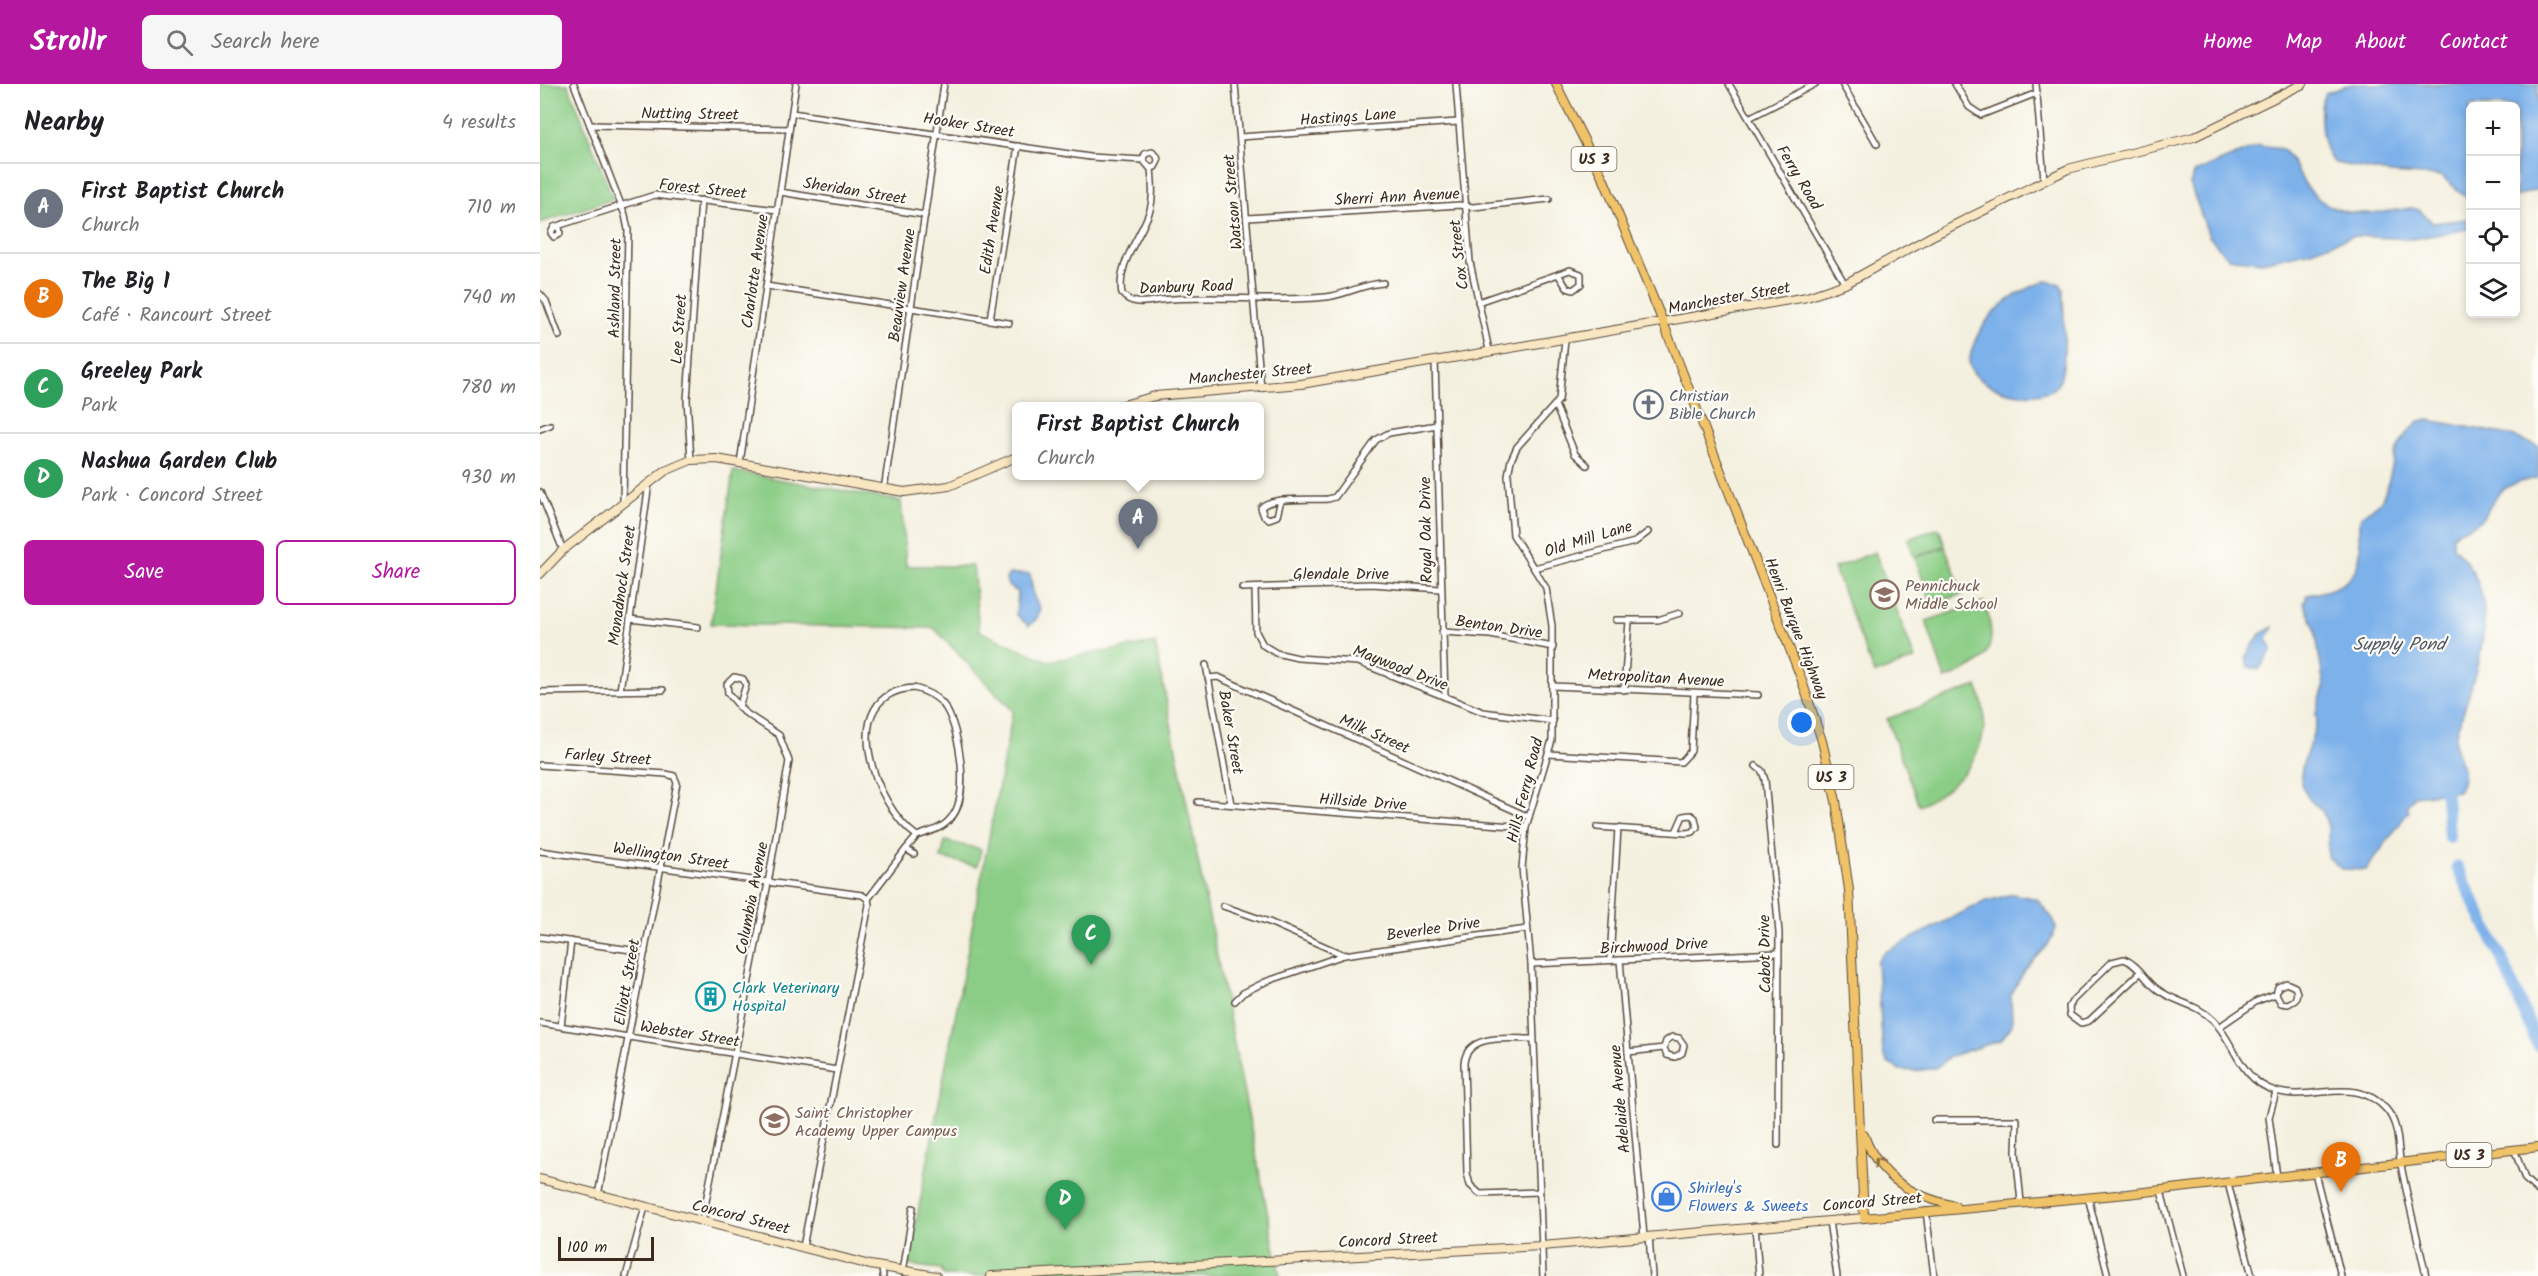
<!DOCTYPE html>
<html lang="en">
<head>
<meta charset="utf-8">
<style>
	body { margin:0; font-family:Kalam,sans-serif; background:#f6f6f6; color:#202124 }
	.controls { position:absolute; right:18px; top:18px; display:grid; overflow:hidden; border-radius:9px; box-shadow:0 3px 9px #0003 }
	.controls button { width:54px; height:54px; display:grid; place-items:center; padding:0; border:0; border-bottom:2px solid #e0e0e0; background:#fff; color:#202124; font:30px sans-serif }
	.scale { position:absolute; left:18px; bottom:15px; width:96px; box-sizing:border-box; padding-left:6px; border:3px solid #3b2a1e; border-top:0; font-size:16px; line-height:21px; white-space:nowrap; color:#3b2a1e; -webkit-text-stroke:4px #fdfcf7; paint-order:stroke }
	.you { position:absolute; left:1262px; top:639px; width:21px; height:21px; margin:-15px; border:4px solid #fff; border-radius:50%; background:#1a73e8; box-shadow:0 0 0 9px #1a73e833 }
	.badge { display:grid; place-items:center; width:39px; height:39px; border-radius:50%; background:#b5179e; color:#fff; font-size:20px; font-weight:700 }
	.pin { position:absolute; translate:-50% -50px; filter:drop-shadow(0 2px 3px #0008) }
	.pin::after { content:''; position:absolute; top:32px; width:21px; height:18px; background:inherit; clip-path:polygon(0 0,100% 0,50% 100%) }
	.popup { position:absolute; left:472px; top:318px; width:252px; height:78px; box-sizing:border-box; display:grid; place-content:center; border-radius:9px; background:#fff; filter:drop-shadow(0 2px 4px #0005); font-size:20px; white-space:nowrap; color:#757577 }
	.popup b { font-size:22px; color:#202124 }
	.popup::after { content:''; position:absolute; left:50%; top:100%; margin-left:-12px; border:12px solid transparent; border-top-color:#fff }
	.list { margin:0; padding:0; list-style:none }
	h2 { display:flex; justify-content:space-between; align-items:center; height:78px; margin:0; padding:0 24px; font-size:26px }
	h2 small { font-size:20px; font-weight:400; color:#757577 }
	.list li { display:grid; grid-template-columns:39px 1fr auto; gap:18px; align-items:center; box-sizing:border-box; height:90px; padding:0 24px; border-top:2px solid #e0e0e0 }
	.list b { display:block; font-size:22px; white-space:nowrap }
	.list p { margin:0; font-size:20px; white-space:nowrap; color:#757577 }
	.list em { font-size:20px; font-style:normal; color:#757577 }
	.actions { display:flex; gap:12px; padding:18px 24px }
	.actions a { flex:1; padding:14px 0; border:2px solid #b5179e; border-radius:9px; text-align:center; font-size:21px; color:#b5179e }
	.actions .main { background:#b5179e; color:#fff }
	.icon { flex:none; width:33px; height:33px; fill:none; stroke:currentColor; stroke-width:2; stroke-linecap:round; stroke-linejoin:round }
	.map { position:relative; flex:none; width:1998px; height:1192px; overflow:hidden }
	header { display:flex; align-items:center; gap:36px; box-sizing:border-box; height:84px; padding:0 30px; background:#b5179e; color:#fff }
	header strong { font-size:28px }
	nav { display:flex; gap:33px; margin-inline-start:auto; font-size:21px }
	.search { width:420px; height:54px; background:#f6f6f6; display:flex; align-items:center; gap:15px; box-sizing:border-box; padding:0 21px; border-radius:9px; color:#757577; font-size:22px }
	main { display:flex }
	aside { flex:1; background:#fff }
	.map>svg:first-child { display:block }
	.green { fill:#8bcd86; stroke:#637c52; stroke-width:1.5 }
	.water { fill:#7db1ea; stroke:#5c6e84; stroke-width:1.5 }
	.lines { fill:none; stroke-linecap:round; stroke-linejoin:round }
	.river { stroke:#7db1ea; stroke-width:12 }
	.street-casing { stroke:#57483b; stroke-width:8 }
	.secondary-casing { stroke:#57483b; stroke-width:10 }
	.primary-casing { stroke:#57483b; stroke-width:10 }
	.street { stroke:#fff; stroke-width:5 }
	.secondary { stroke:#f9e7c3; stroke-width:8 }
	.primary { stroke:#f1c369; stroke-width:8 }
	.oneway { stroke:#8d6f40 }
	.labels { text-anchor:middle; stroke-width:4.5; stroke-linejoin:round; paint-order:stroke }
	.shield { fill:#fdfcf7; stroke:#75695f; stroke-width:1.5 }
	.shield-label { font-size:15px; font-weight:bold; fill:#3b2a1e }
	.street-label { font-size:16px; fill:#3b2a1e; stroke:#fdfcf7 }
	.worship-label { font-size:16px; fill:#5b616d; stroke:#fdfcf7; text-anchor:start }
	.education-label { font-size:16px; fill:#785e54; stroke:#fdfcf7; text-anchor:start }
	.culture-label { font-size:16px; fill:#0d838f; stroke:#fdfcf7; text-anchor:start }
	.shop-label { font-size:16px; fill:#366cbe; stroke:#fdfcf7; text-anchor:start }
	.water-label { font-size:18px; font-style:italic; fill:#525965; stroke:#fdfcf7 }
</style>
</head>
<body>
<header>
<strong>Strollr</strong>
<div class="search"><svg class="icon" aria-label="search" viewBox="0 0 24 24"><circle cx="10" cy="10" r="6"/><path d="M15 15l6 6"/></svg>Search here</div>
<nav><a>Home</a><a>Map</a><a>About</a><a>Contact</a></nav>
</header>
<main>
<aside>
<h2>Nearby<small>4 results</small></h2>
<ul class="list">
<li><span class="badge" style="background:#6b7280">A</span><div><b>First Baptist Church</b><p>Church</p></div><em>710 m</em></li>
<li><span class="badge" style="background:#e8710a">B</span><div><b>The Big 1</b><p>Café · Rancourt Street</p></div><em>740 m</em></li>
<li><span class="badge" style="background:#2e9e5b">C</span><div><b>Greeley Park</b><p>Park</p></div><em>780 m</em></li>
<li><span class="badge" style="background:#2e9e5b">D</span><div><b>Nashua Garden Club</b><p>Park · Concord Street</p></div><em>930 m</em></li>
</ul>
<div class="actions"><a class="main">Save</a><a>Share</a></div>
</aside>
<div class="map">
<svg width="1998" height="1192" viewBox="0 0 1998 1192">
	<rect width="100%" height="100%" fill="#fdfcf7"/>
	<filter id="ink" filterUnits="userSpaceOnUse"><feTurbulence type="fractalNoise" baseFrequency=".0167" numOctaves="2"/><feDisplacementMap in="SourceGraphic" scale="12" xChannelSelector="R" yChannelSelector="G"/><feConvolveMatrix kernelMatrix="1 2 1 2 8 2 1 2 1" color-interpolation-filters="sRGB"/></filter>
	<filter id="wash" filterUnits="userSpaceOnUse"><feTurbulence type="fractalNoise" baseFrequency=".008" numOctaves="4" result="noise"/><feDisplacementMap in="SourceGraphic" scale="24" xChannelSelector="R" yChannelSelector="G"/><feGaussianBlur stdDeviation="1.35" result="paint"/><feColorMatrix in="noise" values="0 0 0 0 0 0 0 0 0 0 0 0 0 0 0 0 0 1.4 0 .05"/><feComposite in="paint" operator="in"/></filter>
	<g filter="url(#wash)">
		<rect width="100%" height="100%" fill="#f4f0df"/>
		<g class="green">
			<path d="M0,0H28L73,115L0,139Z"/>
			<path d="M193,387L361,417L366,482H433L439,547L508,577L615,559L740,1192H404L401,1185L368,1181L473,627L394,544L171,540Z"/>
			<path d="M1399,444L1405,462L1374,473L1368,455Z"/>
			<path d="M1405,463L1423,510L1392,521L1375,474Z"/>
			<path d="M1335,468L1375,575L1334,590L1294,484Z"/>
			<path d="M1444,518C1460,563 1450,579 1405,595L1386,537Z"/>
			<path d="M1437,602C1459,657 1428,697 1379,722L1347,635Z"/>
			<path d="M405,757L441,765L437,782L401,774Z"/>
		</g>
		<g class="water">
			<path d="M1812,0H1998V105L1976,113V22H1930V116L1901,92L1849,89L1795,79C1781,69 1777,24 1785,9Z"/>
			<path d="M1718,62L1742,65C1753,75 1757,88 1765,100C1791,138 1830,130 1871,124L1879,126L1893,139L1927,135L1929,145L1872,155L1813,152L1771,167L1722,178L1688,174L1669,152L1650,100L1655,88Z"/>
			<path d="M1506,197L1520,200L1523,205C1523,227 1528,280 1519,298C1507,322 1435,309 1429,279C1435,237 1468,210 1506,197Z"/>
			<path d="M1889,336L1969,351L1998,362V394C1986,396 1968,400 1959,409C1950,419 1948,431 1937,439C1928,445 1919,444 1913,452V463C1963,509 1942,567 1925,623C1922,633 1917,644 1915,654C1913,675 1932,683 1918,707L1874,712L1867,722L1869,727L1826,786L1801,785L1788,773V743L1783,728L1769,715L1761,700L1762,683L1777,638L1776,628L1784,603L1775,545L1764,519L1767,511C1797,506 1822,498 1820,460C1819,452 1817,440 1821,433C1826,425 1838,424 1842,415C1858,380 1846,368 1879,337Z"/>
			<path d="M469,490H490L494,514L500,524L497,534L489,542L476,531L478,508L468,502L466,495Z"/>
			<path d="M1733,543L1727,555L1732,565L1719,586L1708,583L1706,573L1720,550Z"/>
			<path d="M1473,810L1497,815L1514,836L1516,845L1508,861L1485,886L1471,911L1472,941L1461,956L1411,972L1395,984L1376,987L1360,986L1348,979L1343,969L1337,878L1343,869L1443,818Z"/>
		</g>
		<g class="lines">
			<g class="river">
				<path d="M1898,696L1906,711L1909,753"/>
				<path d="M1917,783L1963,877L1998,962"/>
			</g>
		</g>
	</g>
	<g filter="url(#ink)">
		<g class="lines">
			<defs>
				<g id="street">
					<path d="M34,0L85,131L88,146L83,419"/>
					<path d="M695,0L721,305"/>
					<path d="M916,0L930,178L949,266"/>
					<path d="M1189,0L1305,200"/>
					<path d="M1302,0L1337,60"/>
					<path d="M1415,0L1429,23L1441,31L1497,9"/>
					<path d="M1496,0L1504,96"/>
					<path d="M252,29L550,73L603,76L610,84L615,83L618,77L617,72L612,68L605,70L603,76"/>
					<path d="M1209,34L1275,0"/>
					<path d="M50,41L249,45"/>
					<path d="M700,53L918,38"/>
					<path d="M611,84C612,98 614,112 610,126C601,154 576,179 582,210C592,222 607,218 620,216C675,210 731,219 786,213C806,211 822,200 843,199"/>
					<path d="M240,108L385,131"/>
					<path d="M707,134L920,121L933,123L1009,115"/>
					<path d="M19,142L20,150L14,153L11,149L14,143L115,111L237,126"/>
					<path d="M226,202L469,239"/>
					<path d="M0,210L6,217L19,252"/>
					<path d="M938,218L1030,186L1041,190V200L1033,206L1027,204L1018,190"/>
					<path d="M450,235L478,62"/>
					<path d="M895,277L905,613"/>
					<path d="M1016,323L1035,370L1047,381"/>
					<path d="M0,345L10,341"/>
					<path d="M151,376L147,316L161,116"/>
					<path d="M200,379L256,0"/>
					<path d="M344,406L404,0"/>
					<path d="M0,408L23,466"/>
					<path d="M741,416L737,432L729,435L724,432L721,424C728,412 774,416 788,415L795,413L836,356L849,349L897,341"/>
					<path d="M994,484L1095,458L1108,448"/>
					<path d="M702,504L832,500L900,505"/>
					<path d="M715,504L716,548L723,561L736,569L758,574L818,578L943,628L1013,637"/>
					<path d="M90,535L158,543"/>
					<path d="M1076,536H1118L1140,529"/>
					<path d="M902,548L950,551L1013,563"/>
					<path d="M666,581L691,720"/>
					<path d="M668,594L678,593L989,733"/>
					<path d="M1013,602L1218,611"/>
					<path d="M374,604C385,607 398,612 405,623C420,645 431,715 410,735C402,745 388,748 377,752C334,723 294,609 374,604Z"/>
					<path d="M1084,606L1089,537"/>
					<path d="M80,607L109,399"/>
					<path d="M0,608L123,606"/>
					<path d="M1009,670L1141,678L1151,667L1154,610"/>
					<path d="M0,681L126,690L134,692L137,699L58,1111"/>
					<path d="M1216,682L1222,687L1225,696L1239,849L1238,1061"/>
					<path d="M658,718L986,743"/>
					<path d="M1057,743L1146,749L1153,748L1157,743L1155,734L1151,731L1143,732L1136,748"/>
					<path d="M366,765L377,752"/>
					<path d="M0,767L322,811L328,815"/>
					<path d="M683,822L729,838L804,871"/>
					<path d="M0,853L105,868"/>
					<path d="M1070,876L1078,744"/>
					<path d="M1080,876L1104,1153"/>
					<path d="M991,880L1238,869"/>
					<path d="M1600,889L1549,937L1541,939L1530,931L1529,923L1533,916L1572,878L1584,875C1598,880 1606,897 1617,905C1635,919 1656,919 1673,936C1690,953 1696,979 1714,995C1734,1013 1758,1011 1783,1008C1807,1006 1828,1005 1846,1025C1860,1041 1857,1062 1861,1081C1868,1118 1878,1155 1886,1192"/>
					<path d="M695,917L703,909L725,898L804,871L987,845"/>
					<path d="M0,939L297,986"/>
					<path d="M21,942L31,857"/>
					<path d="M1679,943L1717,917L1736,910L1741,919L1748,920L1755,916L1757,909L1755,903L1746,899L1738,903L1736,910"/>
					<path d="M993,955C971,955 927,948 924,979L927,1089L930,1101L940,1110L999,1108"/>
					<path d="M1088,968L1124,964L1127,971L1135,973L1142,969L1144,961L1139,954L1132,953L1126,957L1124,964"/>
					<path d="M1736,1008L1729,1033L1737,1093"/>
					<path d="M1394,1036H1477L1476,1068L1481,1118"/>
					<path d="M1974,1065L1985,1095L1998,1107"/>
					<path d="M1775,1089L1801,1192"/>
					<path d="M1688,1099L1712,1192"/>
					<path d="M1621,1107L1643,1192"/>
					<path d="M1548,1113L1568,1192"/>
					<path d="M1386,1127L1394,1192"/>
					<path d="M1289,1137L1297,1192"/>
					<path d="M162,1138L228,799L249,677L239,651L204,628L188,609L187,600L194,593L203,595L206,601L199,623"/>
					<path d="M1215,1142L1219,1192"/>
					<path d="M1109,1152L1112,1192"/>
					<path d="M263,1163L329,821L328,815L366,765L374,770"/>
					<path d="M342,1184L343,1192"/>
					<path d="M363,1188L373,1124"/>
					<path d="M86,1192L105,1123"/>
					<path d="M1003,1192L991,880L982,784L986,743L1012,656V542L1006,504L973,451L968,391L971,376L977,363L1019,316L1025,256"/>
				</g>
				<g id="secondary">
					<path d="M580,322L615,312L761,300L1267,213L1305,200L1392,152L1528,85L1654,53L1763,0"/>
					<path d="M0,490L23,466L125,387L151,376L177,375L364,408L409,402L476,373"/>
					<path d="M0,1095L330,1181L396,1192"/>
					<path d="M451,1192L1002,1162L1324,1134"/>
				</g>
				<g id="primary">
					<path d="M1016,0L1064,96L1123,238L1261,594L1282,657L1296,717L1309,806L1324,1134L1587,1110L1998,1063"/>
					<path d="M1324,1051C1339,1094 1372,1112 1415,1122"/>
				</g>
			</defs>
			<use href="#street" class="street-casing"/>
			<use href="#secondary" class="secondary-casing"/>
			<use href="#primary" class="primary-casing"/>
			<use href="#street" class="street"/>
			<use href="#secondary" class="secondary"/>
			<use href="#primary" class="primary"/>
		</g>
		<defs><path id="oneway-chevron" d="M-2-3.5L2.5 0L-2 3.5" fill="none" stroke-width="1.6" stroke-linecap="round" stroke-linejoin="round" transform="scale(1.5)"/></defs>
		<use class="oneway" href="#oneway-chevron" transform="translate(1338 1078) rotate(-125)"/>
	</g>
	<defs>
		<symbol id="church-ring" viewBox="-11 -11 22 22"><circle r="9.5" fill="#fdfcf7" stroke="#6b7280" stroke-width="1.5"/><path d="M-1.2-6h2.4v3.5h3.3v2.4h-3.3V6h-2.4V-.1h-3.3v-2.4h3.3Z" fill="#6b7280"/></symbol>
		<symbol id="school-ring" viewBox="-11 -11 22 22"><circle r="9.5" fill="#fdfcf7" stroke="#8d6e63" stroke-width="1.5"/><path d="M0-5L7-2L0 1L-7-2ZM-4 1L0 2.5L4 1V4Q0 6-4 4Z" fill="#8d6e63"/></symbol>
		<symbol id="building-ring" viewBox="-11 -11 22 22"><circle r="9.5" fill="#fdfcf7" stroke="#0f9aa8" stroke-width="1.5"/><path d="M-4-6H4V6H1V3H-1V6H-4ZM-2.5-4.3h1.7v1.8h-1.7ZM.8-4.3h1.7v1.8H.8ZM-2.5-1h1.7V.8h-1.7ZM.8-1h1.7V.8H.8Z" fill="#0f9aa8"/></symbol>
		<symbol id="shop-ring" viewBox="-11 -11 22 22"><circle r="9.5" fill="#fdfcf7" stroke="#3f7fe0" stroke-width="1.5"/><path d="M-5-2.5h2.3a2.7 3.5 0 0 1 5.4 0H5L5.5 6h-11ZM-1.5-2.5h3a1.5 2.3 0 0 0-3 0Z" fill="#3f7fe0"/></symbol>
	</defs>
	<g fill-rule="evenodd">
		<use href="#church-ring" x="1092" y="304" width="33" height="33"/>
		<use href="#school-ring" x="1328" y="494" width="33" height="33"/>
		<use href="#building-ring" x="154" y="896" width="33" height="33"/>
		<use href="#school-ring" x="218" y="1020" width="33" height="33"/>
		<use href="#shop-ring" x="1110" y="1096" width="33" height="33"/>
	</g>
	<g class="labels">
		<g class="shield">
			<rect x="1031.5" y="63" width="45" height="24" rx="4.5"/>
			<rect x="1268.5" y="681" width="45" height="24" rx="4.5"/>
			<rect x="1906.5" y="1059" width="45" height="24" rx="4.5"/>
		</g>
		<g class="shield-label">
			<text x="1054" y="80">US 3</text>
			<text x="1291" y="698">US 3</text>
			<text x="1929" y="1076">US 3</text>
		</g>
		<g class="street-label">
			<text transform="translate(150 29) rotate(1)" y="6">Nutting Street</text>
			<text transform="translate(808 32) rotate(-4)" y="6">Hastings Lane</text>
			<text transform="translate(429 40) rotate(9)" y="6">Hooker Street</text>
			<text transform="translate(1260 93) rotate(59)" y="6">Ferry Road</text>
			<text transform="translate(163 104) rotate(6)" y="6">Forest Street</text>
			<text transform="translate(315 106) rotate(9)" y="6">Sheridan Street</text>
			<text transform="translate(857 112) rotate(-3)" y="6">Sherri Ann Avenue</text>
			<text transform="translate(692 118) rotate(-95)" y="6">Watson Street</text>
			<text transform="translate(451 146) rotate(-81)" y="6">Edith Avenue</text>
			<text transform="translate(918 171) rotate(-97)" y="6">Cox Street</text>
			<text transform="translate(214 187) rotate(-82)" y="6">Charlotte Avenue</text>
			<text transform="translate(361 201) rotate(-82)" y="6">Beauview Avenue</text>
			<text transform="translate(646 202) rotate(-2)" y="6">Danbury Road</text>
			<text transform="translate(74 204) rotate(-89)" y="6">Ashland Street</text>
			<text transform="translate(1189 213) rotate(-10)" y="6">Manchester Street</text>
			<text transform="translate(138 245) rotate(-86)" y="6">Lee Street</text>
			<text transform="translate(710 289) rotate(-5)" y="6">Manchester Street</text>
			<text transform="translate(885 446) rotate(-91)" y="6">Royal Oak Drive</text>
			<text transform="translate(1048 454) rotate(-17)" y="6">Old Mill Lane</text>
			<text x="801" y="495">Glendale Drive</text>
			<text transform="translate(81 501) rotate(-82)" y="6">Monadnock Street</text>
			<text transform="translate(959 542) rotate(8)" y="6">Benton Drive</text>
			<text transform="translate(1257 544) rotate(69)" y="6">Henri Burque Highway</text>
			<text transform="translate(861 583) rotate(21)" y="6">Maywood Drive</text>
			<text transform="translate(1116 593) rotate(3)" y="6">Metropolitan Avenue</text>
			<text transform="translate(692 648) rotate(80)" y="6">Baker Street</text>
			<text transform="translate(835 649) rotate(24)" y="6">Milk Street</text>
			<text transform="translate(68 672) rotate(4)" y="6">Farley Street</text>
			<text transform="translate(984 706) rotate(-76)" y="6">Hills Ferry Road</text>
			<text transform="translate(823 717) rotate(4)" y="6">Hillside Drive</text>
			<text transform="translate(131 771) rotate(8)" y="6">Wellington Street</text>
			<text transform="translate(211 814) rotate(-79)" y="6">Columbia Avenue</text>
			<text transform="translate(893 844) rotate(-8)" y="6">Beverlee Drive</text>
			<text transform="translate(1114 861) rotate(-3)" y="6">Birchwood Drive</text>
			<text transform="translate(1224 870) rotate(-91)" y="6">Cabot Drive</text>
			<text transform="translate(86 898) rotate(-80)" y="6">Elliott Street</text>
			<text transform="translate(150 949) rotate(9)" y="6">Webster Street</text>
			<text transform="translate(1079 1015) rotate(-95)" y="6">Adelaide Avenue</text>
			<text transform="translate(1332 1117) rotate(-5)" y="6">Concord Street</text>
			<text transform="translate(201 1132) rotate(14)" y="6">Concord Street</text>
			<text transform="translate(848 1155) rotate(-3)" y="6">Concord Street</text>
		</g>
		<g class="worship-label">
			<text x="1129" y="317">Christian<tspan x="1129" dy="18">Bible Church</tspan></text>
		</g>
		<g class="education-label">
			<text x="1365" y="507">Pennichuck<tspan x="1365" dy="18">Middle School</tspan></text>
			<text x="255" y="1034">Saint Christopher<tspan x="255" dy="18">Academy Upper Campus</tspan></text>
		</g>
		<g class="culture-label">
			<text x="192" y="909">Clark Veterinary<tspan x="192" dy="18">Hospital</tspan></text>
		</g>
		<g class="shop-label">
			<text x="1148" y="1109">Shirley's<tspan x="1148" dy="18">Flowers &amp; Sweets</tspan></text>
		</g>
		<g class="water-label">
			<text x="1859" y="566">Supply Pond</text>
		</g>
	</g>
</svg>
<div class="controls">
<button>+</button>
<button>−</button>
<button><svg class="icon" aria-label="locate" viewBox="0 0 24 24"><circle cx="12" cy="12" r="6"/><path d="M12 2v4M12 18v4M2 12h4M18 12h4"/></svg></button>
<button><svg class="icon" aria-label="layers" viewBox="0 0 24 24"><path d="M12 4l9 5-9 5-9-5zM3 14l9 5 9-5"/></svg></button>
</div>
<div class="scale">100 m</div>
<div class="you"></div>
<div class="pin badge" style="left:598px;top:465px;background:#6b7280">A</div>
<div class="popup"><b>First Baptist Church</b>Church</div>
<div class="pin badge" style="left:1801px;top:1108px;background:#e8710a">B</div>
<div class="pin badge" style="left:551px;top:881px;background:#2e9e5b">C</div>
<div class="pin badge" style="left:525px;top:1146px;background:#2e9e5b">D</div>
</div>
</main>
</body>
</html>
